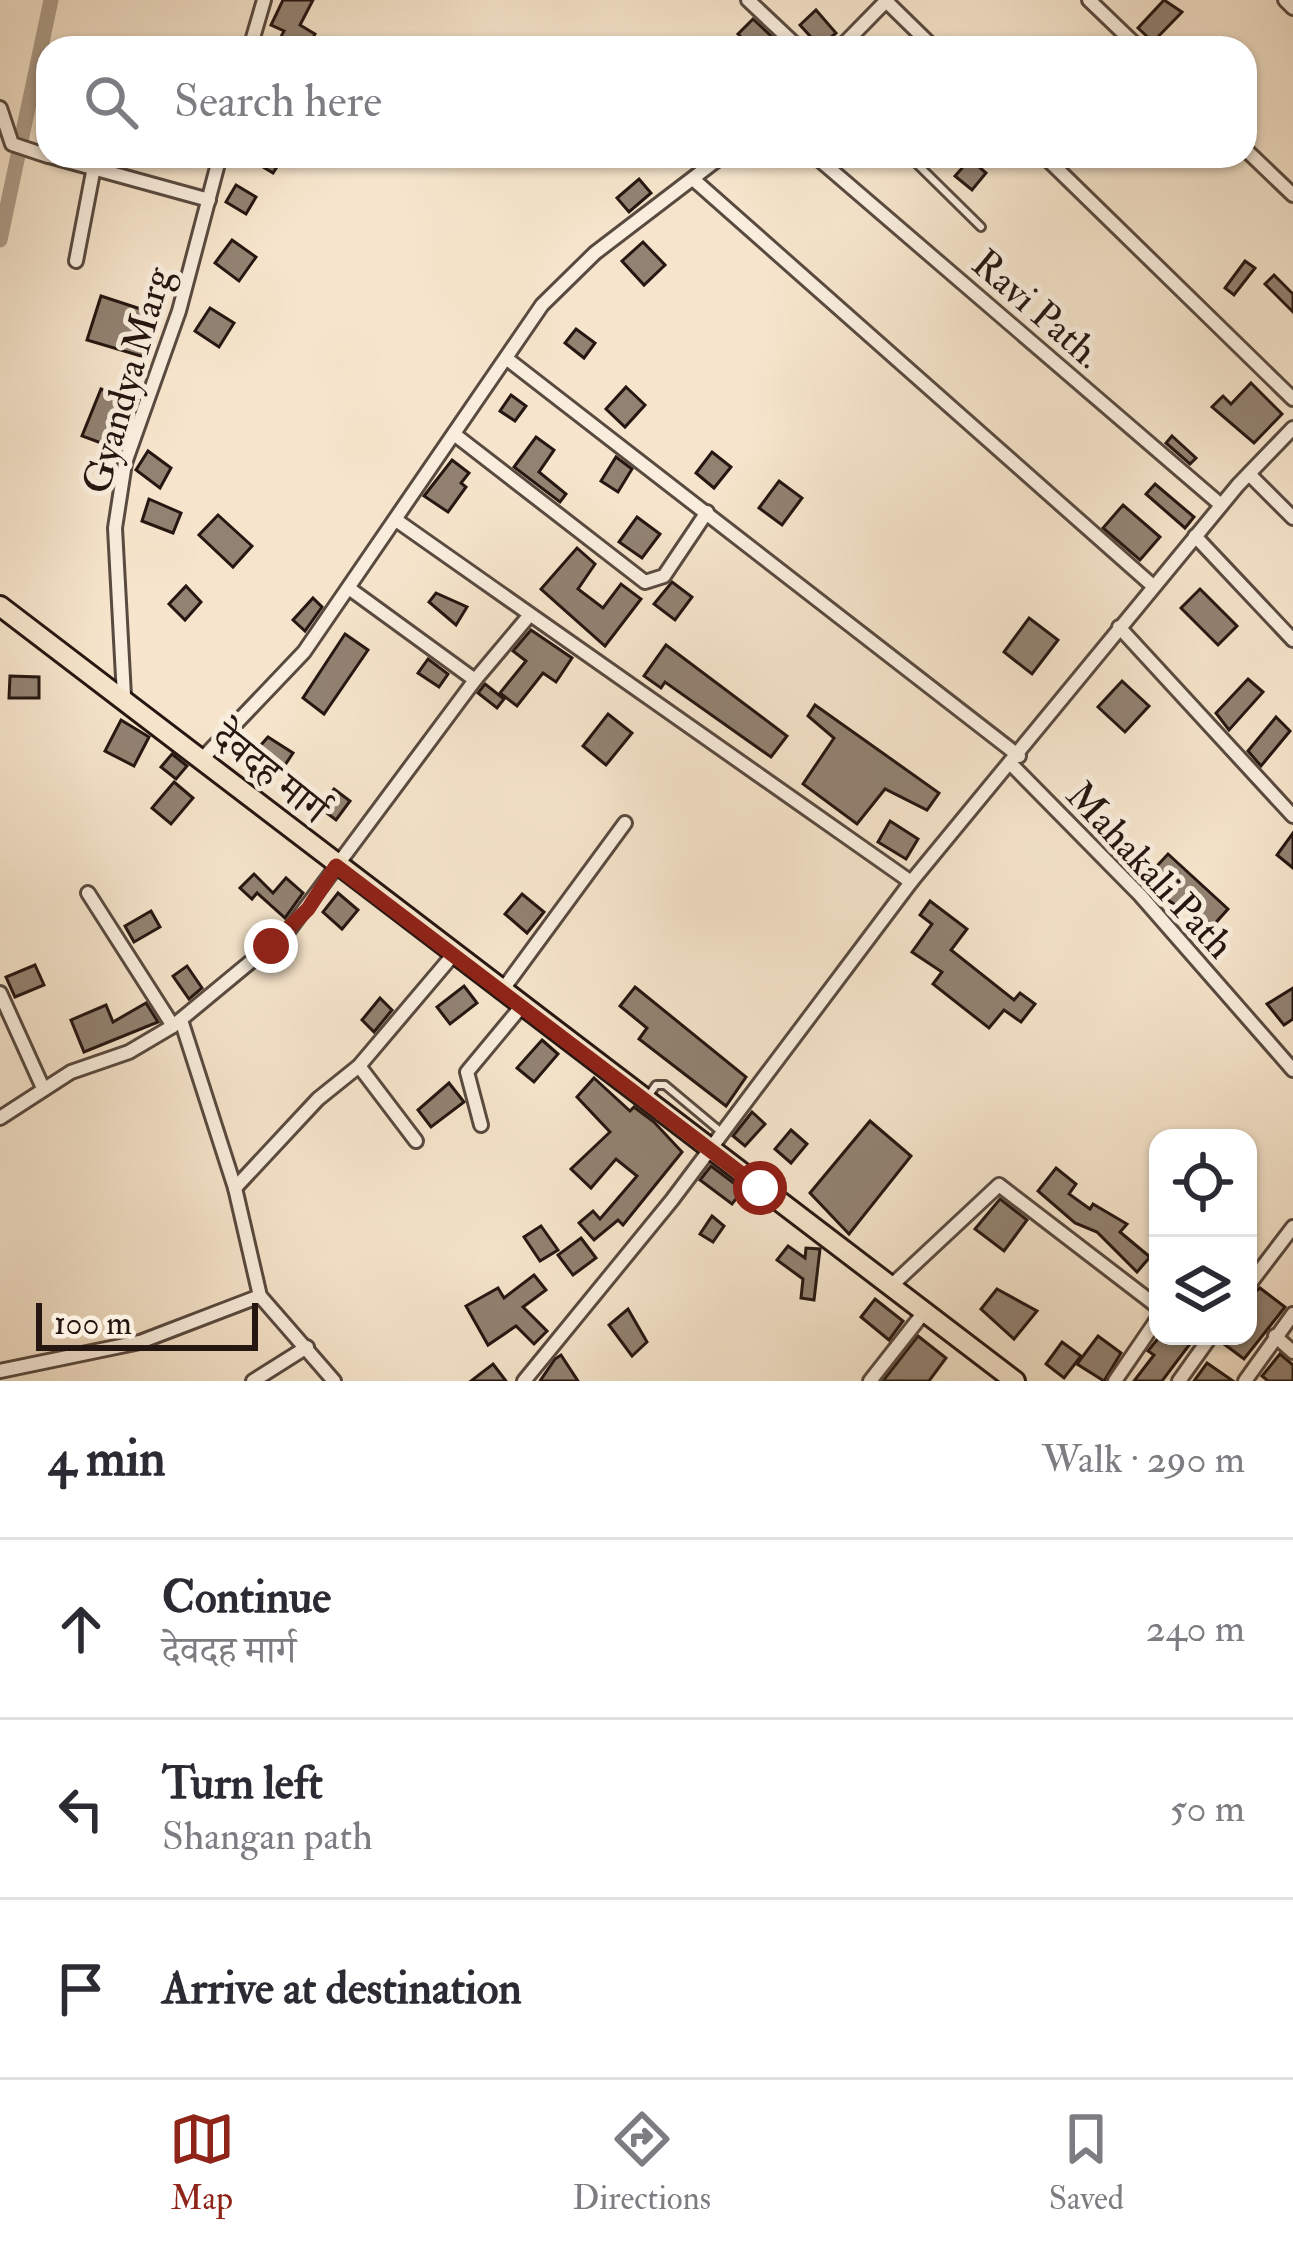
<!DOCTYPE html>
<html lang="en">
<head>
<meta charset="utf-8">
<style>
	body { margin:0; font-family:"IM FELL Double Pica","Noto Serif Devanagari",serif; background:#f7f7f7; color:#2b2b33 }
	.controls { position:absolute; right:36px; bottom:36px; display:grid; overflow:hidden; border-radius:24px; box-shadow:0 3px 9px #0004 }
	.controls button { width:108px; height:108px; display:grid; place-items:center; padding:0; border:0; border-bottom:3px solid #e1e1e2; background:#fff; color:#2b2b33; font:60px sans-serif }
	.scale { position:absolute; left:36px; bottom:30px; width:222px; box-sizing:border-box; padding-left:12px; border:6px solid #251611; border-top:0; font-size:33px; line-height:42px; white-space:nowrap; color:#251611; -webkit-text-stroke:9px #f9eede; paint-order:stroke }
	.stop { position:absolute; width:36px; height:36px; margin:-27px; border:9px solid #8f2418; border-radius:50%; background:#fff }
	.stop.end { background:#8f2418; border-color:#fff; box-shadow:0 3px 12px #0008 }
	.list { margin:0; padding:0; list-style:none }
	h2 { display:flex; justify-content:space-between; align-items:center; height:156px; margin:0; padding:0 48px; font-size:51px }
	h2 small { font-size:39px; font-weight:400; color:#7c7c81 }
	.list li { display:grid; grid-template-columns:78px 1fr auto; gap:36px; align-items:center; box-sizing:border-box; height:180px; padding:0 48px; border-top:3px solid #e1e1e2 }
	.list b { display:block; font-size:45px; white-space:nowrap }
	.list p { margin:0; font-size:39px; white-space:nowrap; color:#7c7c81 }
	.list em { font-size:39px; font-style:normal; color:#7c7c81 }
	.icon { flex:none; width:66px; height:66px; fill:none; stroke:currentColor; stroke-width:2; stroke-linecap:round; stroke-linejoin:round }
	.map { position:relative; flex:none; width:1293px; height:1381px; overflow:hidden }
	.search { position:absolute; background:#fff; box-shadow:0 3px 9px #0004; left:36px; right:36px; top:36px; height:132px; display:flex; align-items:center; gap:30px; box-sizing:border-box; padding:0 42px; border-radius:36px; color:#7c7c81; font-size:45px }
	.sheet { height:696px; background:#fff }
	nav { display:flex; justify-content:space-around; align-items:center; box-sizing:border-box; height:168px; border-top:3px solid #e1e1e2; background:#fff; font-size:33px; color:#7c7c81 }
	nav a { display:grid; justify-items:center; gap:6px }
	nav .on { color:#8f2418 }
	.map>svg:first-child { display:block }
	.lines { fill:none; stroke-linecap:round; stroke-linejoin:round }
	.canal { stroke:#af9f8c; stroke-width:15 }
	.building { fill:#928272; stroke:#251611; stroke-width:3 }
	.lane-casing { stroke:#594a40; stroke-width:12 }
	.street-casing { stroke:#594a40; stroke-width:18 }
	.primary-casing { stroke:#251611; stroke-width:24 }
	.lane { stroke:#f9eede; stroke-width:6 }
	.street { stroke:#f9eede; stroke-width:12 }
	.primary { stroke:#f6e5cc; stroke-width:18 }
	.route { stroke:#8f2418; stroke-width:15 }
	.labels { text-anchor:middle; stroke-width:10; stroke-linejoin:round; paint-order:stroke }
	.street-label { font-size:39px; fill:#251611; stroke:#f9eede }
</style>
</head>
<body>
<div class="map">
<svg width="1293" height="1381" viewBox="0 0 1293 1381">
	<rect width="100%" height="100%" fill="#f6e5cc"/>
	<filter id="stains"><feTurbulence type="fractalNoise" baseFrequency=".00167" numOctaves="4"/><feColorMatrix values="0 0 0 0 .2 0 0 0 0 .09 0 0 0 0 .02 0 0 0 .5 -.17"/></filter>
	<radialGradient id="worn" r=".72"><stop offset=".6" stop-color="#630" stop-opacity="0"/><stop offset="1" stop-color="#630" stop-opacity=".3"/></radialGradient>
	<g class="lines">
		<path class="canal" d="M0,240L51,0"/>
	</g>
	<g class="building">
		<path d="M283,0H313L300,25L315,34L308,48H275L284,31L271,25Z"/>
		<path d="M1164,0L1182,12L1153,42L1138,28Z"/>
		<path d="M816,10L836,33L820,47L800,25Z"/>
		<path d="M753,19L784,48H752L738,34Z"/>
		<path d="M245,156H284L273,173Z"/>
		<path d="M970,159L986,173L972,190L955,176Z"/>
		<path d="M639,179L651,193L629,212L617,198Z"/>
		<path d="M236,185L256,197L246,214L226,202Z"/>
		<path d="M232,240L256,257L239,281L215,263Z"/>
		<path d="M643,242L665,265L644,285L622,261Z"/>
		<path d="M1245,261L1255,268L1234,295L1225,288Z"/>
		<path d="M1274,275L1293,294V312L1265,284Z"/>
		<path d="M101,296L159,315L144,357L87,340Z"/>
		<path d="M210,308L234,323L219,347L195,331Z"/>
		<path d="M576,329L595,343L584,358L565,343Z"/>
		<path d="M1251,383L1282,414L1254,443L1212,407L1223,396L1231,404Z"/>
		<path d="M626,387L645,405L625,427L606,409Z"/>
		<path d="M101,389L128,400L112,447L82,436Z"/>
		<path d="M511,395L526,406L515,421L500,411Z"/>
		<path d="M1172,436L1196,458L1190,464L1166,443Z"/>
		<path d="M536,437L554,450L539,472L566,494L560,502L514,467Z"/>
		<path d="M148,451L171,468L160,488L136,470Z"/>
		<path d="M712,452L731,467L714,488L696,473Z"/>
		<path d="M616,457L632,469L618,492L601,481Z"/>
		<path d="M452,460L469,473L461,483L466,487L448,512L424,496Z"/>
		<path d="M779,481L802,498L782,525L759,508Z"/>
		<path d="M1155,484L1194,517L1185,528L1146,494Z"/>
		<path d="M149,499L181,513L173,533L142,521Z"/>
		<path d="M1123,505L1160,537L1140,560L1103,528Z"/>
		<path d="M218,515L252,546L233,567L199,535Z"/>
		<path d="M637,517L660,534L642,558L619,542Z"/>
		<path d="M577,548L595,564L578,589L603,608L621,584L641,599L605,646L541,589Z"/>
		<path d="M672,582L692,597L675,620L654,604Z"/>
		<path d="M186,586L201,602L185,620L169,604Z"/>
		<path d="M1200,589L1237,626L1218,645L1181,608Z"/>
		<path d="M436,593L467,607L456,625L429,602Z"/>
		<path d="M313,598L322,607L305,631L293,620Z"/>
		<path d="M1029,618L1058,640L1032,674L1004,652Z"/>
		<path d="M531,630L572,658L556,682L543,673L517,706L500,693L526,661L513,651Z"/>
		<path d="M345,634L368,650L324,714L303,698Z"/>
		<path d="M666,645L787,736L771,757L665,682L661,688L644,676Z"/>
		<path d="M428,659L448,674L439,687L418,673Z"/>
		<path d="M10,676L39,677V698H9Z"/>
		<path d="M1248,679L1263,692L1229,730L1216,713Z"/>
		<path d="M1122,681L1149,706L1125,732L1098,707Z"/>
		<path d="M485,684L504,699L497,708L478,693Z"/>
		<path d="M815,705L939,793L927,810L885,789L857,824L803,784L834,738L808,716Z"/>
		<path d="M608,714L632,733L606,765L583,746Z"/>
		<path d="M1276,717L1290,731L1261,766L1248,751Z"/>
		<path d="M121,720L149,737L134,766L105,751Z"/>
		<path d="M268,737L293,753L279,774L252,755Z"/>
		<path d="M172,754L187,766L176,779L161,767Z"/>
		<path d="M174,782L193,798L171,824L152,808Z"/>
		<path d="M334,789L350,801L336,820L320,808Z"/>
		<path d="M890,821L918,839L906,859L878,842Z"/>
		<path d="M1293,833V868L1277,855Z"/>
		<path d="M1168,854L1228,909L1210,929L1142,882Z"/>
		<path d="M254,874L273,893L286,878L303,893L285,918L257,893L252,899L240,888Z"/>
		<path d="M338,893L358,910L342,929L323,912Z"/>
		<path d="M522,894L544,912L527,933L505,914Z"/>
		<path d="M930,901L967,929L951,950L1014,1000L1020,993L1035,1004L1021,1022L1004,1010L989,1028L933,984L942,972L912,952L932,924L920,915Z"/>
		<path d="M151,911L160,927L134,942L125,926Z"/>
		<path d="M35,965L44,985L15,997L6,977Z"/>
		<path d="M187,966L202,988L189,999L173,976Z"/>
		<path d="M464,986L477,1003L450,1024L437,1007Z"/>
		<path d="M635,987L746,1077L726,1106L639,1039L647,1028L620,1006Z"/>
		<path d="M1293,988V1019L1284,1025L1267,1004Z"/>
		<path d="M380,998L392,1010L374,1032L362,1020Z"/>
		<path d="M146,1003L158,1022L84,1052L71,1020L106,1005L113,1022Z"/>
		<path d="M542,1040L558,1054L534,1082L517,1068Z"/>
		<path d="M594,1078L630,1111L634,1107L654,1122L682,1152L623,1225L618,1220L594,1240L579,1223L593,1211L600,1219L637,1176L616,1159L591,1188L571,1169L610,1132L577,1097Z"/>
		<path d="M449,1083L464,1102L431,1127L418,1110Z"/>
		<path d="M752,1112L765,1124L745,1146L733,1136Z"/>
		<path d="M870,1121L911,1156L849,1234L810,1193Z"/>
		<path d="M791,1130L807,1144L791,1163L775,1149Z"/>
		<path d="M711,1166L743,1190L732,1204L700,1180Z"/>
		<path d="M1056,1168L1076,1184L1069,1194L1090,1209L1093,1204L1127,1224L1120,1232L1150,1257L1137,1272L1097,1232L1075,1223L1038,1191Z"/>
		<path d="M1000,1199L1027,1220L1004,1251L975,1229Z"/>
		<path d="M712,1216L724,1226L713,1242L700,1234Z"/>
		<path d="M541,1226L558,1250L540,1261L524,1237Z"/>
		<path d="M581,1238L596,1258L573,1275L558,1255Z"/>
		<path d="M788,1246L805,1258L806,1248L820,1249L814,1300L801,1298L803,1279L777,1260Z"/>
		<path d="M534,1275L546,1290L523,1307L547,1331L534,1344L516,1326L488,1345L466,1306L498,1288L504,1298Z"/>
		<path d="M1260,1288L1285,1307L1244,1359L1220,1341L1221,1336H1248V1297Z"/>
		<path d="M997,1289L1037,1311L1014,1339L981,1309Z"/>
		<path d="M875,1299L903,1321L889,1340L861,1317Z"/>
		<path d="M628,1309L647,1342L632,1356L609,1325Z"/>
		<path d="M918,1336L946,1358L929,1381H883Z"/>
		<path d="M1098,1336L1121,1353L1104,1381L1077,1364Z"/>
		<path d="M1160,1336H1196L1162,1381H1134L1154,1355L1148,1351Z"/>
		<path d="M1062,1342L1081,1356L1064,1378L1046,1364Z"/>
		<path d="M1280,1354L1293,1365V1381H1268L1262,1376Z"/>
		<path d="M561,1355L578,1381H540L555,1359Z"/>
		<path d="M1207,1363L1233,1381H1194Z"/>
		<path d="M493,1364L506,1381H471Z"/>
	</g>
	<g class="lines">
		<defs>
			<g id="lane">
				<path d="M909,156L981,227"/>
				<path d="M649,1095L656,1085H665L720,1131"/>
			</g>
			<g id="street">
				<path d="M748,0L799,48"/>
				<path d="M1089,0L1139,48"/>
				<path d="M1285,0L1293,8"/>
				<path d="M886,1L934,48"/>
				<path d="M250,48L264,0"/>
				<path d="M840,48L887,0"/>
				<path d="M0,108L12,144L48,156"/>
				<path d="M1245,149L1293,195"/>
				<path d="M49,156L209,200"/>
				<path d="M815,156L1221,505"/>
				<path d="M1044,156L1293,399"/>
				<path d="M693,179L1153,586"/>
				<path d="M76,261L94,167"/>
				<path d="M506,358L1019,756"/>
				<path d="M454,434L645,582L664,576L707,512"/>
				<path d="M1250,475L1293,518"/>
				<path d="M396,520L911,882"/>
				<path d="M1195,536L1293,640"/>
				<path d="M350,589L475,680L528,617"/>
				<path d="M1119,627L1293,816"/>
				<path d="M124,696L115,528L125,463L179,311L220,156"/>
				<path d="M202,759L304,652L542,305L595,253L722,156"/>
				<path d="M1011,764L1140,895L1293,1070"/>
				<path d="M88,893L173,1026"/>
				<path d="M501,992L625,823"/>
				<path d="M0,993L43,1088"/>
				<path d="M181,1020L235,1188L260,1296L334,1381"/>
				<path d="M359,1066L416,1141"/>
				<path d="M0,1118L71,1072L129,1052L173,1026L289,930L475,680"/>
				<path d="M481,1125L467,1072L521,1007"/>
				<path d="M235,1188L318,1099L359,1066L453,955"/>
				<path d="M891,1286L999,1185L1158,1307"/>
				<path d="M1248,1286L1293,1227"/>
				<path d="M1275,1336L1293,1352"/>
				<path d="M0,1371L140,1342L260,1296"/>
				<path d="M253,1381L307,1347"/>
				<path d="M524,1381L672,1200L911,882L1238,485L1293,428"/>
				<path d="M870,1381L925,1311"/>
				<path d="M1115,1381L1158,1318"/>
				<path d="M1179,1381L1211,1336"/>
				<path d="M1245,1381L1293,1314"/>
			</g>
			<path id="primary" d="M0,606L1015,1381"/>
		</defs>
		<use href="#lane" class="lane-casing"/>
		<use href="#street" class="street-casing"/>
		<use href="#primary" class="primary-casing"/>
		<use href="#lane" class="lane"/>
		<use href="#street" class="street"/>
		<use href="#primary" class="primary"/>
	</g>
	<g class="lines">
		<path class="route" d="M271,946L308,909L336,866L760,1188"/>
	</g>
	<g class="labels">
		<g class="street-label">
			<text transform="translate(1038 308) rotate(41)" y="14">Ravi Path.</text>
			<text transform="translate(126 380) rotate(-74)" y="14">Gyandya Marg</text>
			<text transform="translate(271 772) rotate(39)" y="14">देवदह मार्ग</text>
			<text transform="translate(1151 869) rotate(47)" y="14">Mahakali Path</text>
		</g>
	</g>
	<rect width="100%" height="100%" filter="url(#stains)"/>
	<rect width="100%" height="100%" fill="url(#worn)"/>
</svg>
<div class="controls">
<button><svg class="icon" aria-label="locate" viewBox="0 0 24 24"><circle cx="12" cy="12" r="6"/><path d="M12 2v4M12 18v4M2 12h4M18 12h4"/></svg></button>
<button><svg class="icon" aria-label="layers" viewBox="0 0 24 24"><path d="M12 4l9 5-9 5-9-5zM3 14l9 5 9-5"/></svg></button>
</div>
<div class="scale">100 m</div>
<div class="stop" style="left:760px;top:1188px"></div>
<div class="stop end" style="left:271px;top:946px"></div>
<div class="search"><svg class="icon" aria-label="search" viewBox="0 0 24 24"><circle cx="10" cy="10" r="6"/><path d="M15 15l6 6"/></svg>Search here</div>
</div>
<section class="sheet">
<h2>4 min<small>Walk · 290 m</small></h2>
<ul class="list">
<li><svg class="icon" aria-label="ahead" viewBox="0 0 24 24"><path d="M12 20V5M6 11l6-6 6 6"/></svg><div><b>Continue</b><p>देवदह मार्ग</p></div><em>240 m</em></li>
<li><svg class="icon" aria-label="left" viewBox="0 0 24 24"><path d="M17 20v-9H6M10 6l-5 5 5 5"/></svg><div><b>Turn left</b><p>Shangan path</p></div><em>50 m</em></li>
<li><svg class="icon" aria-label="arrive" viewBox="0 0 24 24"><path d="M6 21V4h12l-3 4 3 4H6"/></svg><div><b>Arrive at destination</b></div></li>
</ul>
</section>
<nav>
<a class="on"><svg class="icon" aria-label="map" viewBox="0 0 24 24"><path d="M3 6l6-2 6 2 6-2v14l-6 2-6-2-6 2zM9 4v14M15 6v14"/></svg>Map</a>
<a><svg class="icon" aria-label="directions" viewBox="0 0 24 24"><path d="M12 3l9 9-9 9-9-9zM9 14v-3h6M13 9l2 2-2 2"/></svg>Directions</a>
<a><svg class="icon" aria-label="saved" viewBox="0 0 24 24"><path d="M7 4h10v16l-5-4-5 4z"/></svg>Saved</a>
</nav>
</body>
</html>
